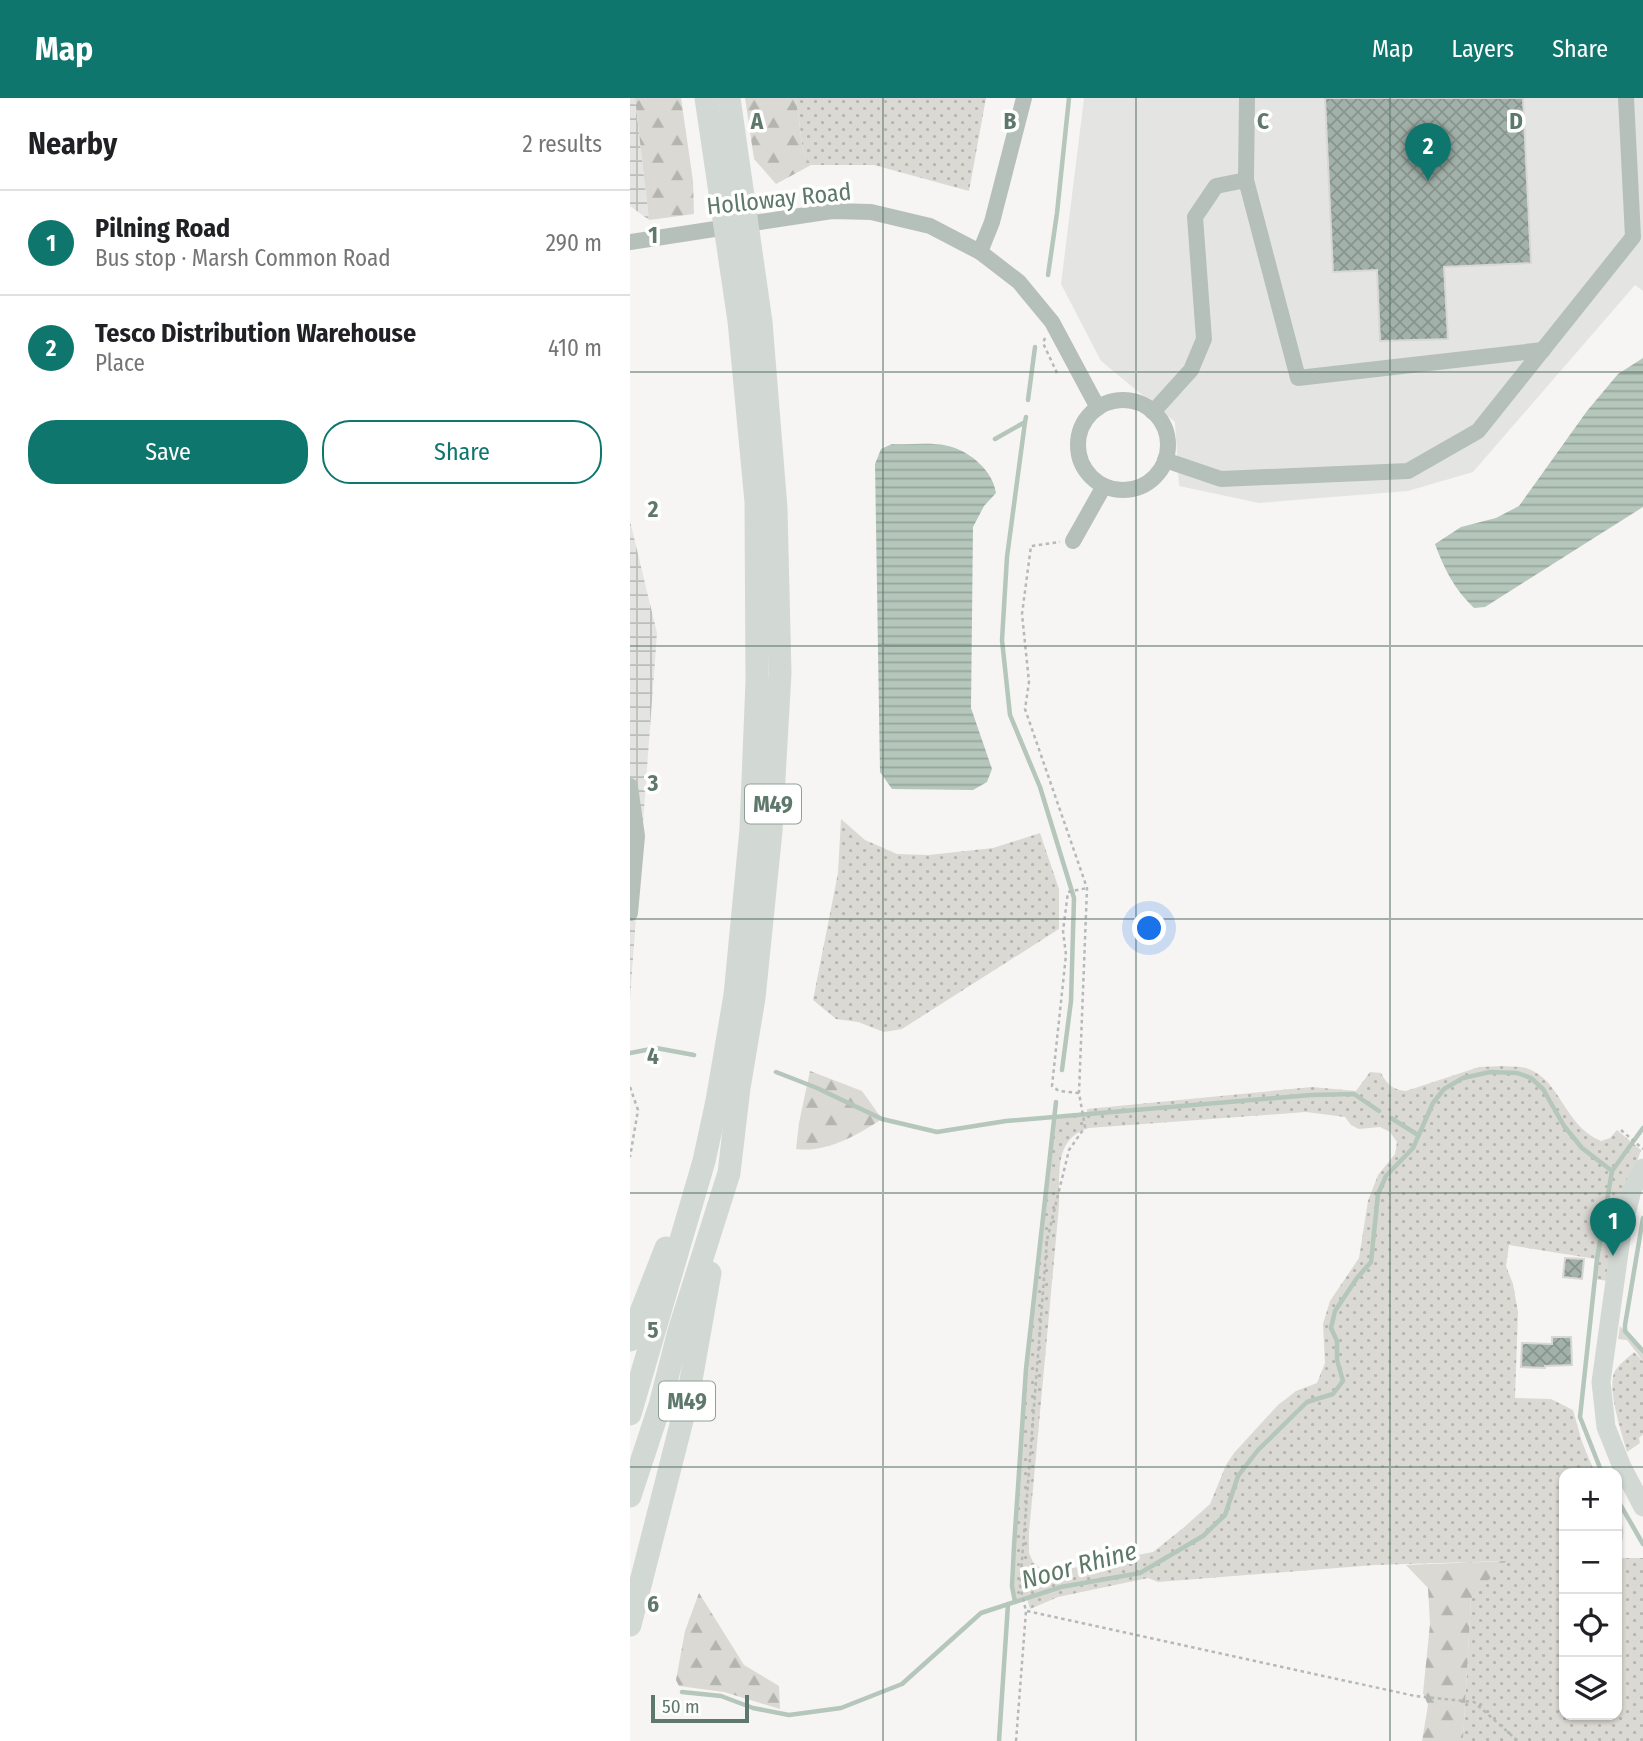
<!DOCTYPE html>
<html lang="en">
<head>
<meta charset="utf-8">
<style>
	body { margin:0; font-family:"Fira Sans Condensed",sans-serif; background:#f6f6f6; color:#202124 }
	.controls { position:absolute; right:21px; bottom:21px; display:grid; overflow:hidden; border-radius:14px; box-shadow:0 2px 5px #0004 }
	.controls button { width:63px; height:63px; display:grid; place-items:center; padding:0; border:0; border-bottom:2px solid #e0e0e0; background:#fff; color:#202124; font:35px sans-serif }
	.scale { position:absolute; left:21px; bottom:18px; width:98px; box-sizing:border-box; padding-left:7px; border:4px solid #5e786b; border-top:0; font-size:19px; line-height:24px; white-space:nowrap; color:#5e786b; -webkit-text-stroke:5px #fff; paint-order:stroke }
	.you { position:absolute; left:520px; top:831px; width:24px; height:24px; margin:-18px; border:5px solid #fff; border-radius:50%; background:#1a73e8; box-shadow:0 0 0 10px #1a73e833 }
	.badge { display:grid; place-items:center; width:46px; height:46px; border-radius:50%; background:#0f766e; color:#fff; font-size:23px; font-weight:700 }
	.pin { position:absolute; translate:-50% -58px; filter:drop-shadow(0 2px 4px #0008) }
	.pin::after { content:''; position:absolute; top:37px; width:24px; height:21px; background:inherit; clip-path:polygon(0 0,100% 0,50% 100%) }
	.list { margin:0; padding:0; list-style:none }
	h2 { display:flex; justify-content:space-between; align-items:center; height:91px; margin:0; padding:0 28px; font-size:30px }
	h2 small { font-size:23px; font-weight:400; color:#757577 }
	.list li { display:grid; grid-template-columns:46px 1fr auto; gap:21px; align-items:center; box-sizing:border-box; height:105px; padding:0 28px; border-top:2px solid #e0e0e0 }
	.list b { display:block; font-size:26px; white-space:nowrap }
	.list p { margin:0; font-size:23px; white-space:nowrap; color:#757577 }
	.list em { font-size:23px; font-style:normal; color:#757577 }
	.actions { display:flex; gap:14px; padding:21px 28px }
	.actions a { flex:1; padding:16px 0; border:2px solid #0f766e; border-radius:28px; text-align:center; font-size:24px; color:#0f766e }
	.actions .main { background:#0f766e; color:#fff }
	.icon { flex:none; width:38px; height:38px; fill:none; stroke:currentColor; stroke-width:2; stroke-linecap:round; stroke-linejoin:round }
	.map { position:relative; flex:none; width:1013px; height:1643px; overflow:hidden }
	header { display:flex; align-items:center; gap:42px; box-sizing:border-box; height:98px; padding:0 35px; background:#0f766e; color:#fff }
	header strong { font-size:33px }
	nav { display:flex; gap:38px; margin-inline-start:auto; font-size:24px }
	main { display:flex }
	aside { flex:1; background:#fff }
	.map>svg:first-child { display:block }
	.built { fill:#e4e5e3 }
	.industrial { fill:url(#industrial-grid) }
	.grass { fill:url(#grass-dots); fill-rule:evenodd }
	.forest { fill:url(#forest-firs) }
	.water { fill:url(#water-rules) }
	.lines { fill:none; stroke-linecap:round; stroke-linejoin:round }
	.stream { stroke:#b5c6bb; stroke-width:4.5 }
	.building { fill:url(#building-cross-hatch); stroke:#d8d6d6; stroke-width:2 }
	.path { stroke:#b4bab7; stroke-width:2.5; stroke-dasharray:3.5 3.5; stroke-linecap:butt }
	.minor { stroke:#b6c0bb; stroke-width:16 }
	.major { stroke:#d2d9d5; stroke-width:19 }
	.highway { stroke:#d2d9d5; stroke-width:23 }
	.grid { fill:none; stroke:#5e786b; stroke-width:2; stroke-opacity:0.55 }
	.labels { text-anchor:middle; stroke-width:7; stroke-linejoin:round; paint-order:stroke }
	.shield { fill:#fff; stroke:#8ea097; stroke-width:2 }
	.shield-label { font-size:23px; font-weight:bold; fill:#5e786b }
	.street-label { font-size:24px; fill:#5e786b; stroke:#fff }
	.water-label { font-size:26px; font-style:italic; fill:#5e7866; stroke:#fff }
	.grid-label { font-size:23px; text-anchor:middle; font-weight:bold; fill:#5e786b; stroke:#fff; stroke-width:7; stroke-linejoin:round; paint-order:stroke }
</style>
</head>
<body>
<header>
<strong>Map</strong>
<nav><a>Map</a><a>Layers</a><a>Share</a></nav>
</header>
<main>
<aside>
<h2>Nearby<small>2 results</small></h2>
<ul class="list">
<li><span class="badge">1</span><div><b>Pilning Road</b><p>Bus stop · Marsh Common Road</p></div><em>290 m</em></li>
<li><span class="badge">2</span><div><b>Tesco Distribution Warehouse</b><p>Place</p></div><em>410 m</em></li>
</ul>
<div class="actions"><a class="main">Save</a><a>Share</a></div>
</aside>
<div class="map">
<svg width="1013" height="1643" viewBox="0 0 1013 1643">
	<defs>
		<pattern id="industrial-grid" width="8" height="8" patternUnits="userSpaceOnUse" patternTransform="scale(1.75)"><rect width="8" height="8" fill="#e4e5e3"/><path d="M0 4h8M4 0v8" fill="none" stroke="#bcbebc"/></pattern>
		<pattern id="grass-dots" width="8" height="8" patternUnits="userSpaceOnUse" patternTransform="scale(1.75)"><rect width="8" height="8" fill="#dbd9d3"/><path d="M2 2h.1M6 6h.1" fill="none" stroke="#b5b5af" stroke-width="1.8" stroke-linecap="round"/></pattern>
		<pattern id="forest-firs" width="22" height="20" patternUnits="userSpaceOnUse" patternTransform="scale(1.75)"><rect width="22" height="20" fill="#dbd9d3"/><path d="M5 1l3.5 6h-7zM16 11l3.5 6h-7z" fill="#b5b5af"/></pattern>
		<pattern id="water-rules" width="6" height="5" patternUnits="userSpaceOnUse" patternTransform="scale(1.75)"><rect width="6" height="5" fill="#b5c6bb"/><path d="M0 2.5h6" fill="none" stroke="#96a69c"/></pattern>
		<pattern id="building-cross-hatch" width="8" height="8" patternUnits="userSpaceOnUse" patternTransform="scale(1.75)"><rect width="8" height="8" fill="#a2b1a9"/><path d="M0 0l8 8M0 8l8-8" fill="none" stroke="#87958e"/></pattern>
	</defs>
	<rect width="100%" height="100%" fill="#f7f4f4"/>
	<path class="built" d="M454,0H1013V193L1005,187L843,374L778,393L629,405L549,388L545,324L471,263L431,186Z"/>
	<g class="industrial">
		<path d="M0,0H5L19,122L0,108Z"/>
		<path d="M0,423L27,535L0,901Z"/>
	</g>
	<g class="grass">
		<path d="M166,0H356L339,93L244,67H181L173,53Z"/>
		<path d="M211,721L235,742L267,756L299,757L363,750L410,735L429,791V831L272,931L254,934L228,924L206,921L183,902L208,775Z"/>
		<path d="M873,968C881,969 889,968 896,970C931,981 933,1027 971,1043L980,1040L987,1032L1011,1052L1003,1075L978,1183L964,1181L966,1161L879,1147L876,1168L883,1186L888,1214L885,1300L921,1301L943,1312L952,1344L965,1375H934V1617H987V1460H1013V1643H833L841,1501L874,1463L745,1467L528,1484L518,1480L428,1499L400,1511L397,1500L385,1504C378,1456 387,1404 390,1355C398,1243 411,1132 423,1020L457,1018V1011L682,989L726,993L740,974L751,975C757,987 764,992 776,993L849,969ZM676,1014L715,1019L721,1027L729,1031L750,1029L760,1034L767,1044L765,1056L748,1077L738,1103L729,1160L700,1203L693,1226L695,1265L687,1285L666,1293L648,1307L604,1355L596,1367L580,1406L552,1431L523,1454L423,1474L414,1473L403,1464L399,1455V1434L429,1108C430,1078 423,1040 459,1030Z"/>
		<path d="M1004,1254L1013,1263V1336L1009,1340L1010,1345L997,1354C992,1336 976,1289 985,1273C989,1266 999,1259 1004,1254Z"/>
		<path d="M987,1416C996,1431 995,1439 987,1456Z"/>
	</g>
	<g class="forest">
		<path d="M5,0H51L63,83L64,116L19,122Z"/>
		<path d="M115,0H166L173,53L181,67L146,86L124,61Z"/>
		<path d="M180,973L232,993L252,1021C227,1037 197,1055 166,1051L169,1025Z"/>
		<path d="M990,1228L1013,1253V1263L997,1242L988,1241Z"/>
		<path d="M876,1463L841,1501L833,1643H792L798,1607L793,1595L800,1526L798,1490L776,1467Z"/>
		<path d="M69,1495L114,1567L149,1588L150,1611L94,1594L49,1588L46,1582L55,1533Z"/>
	</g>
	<g class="water">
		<path d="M1013,260V409L855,509L844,510C825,492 814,471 805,446L831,429L866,420L889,408L957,313L988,276Z"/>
		<path d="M262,346C280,347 301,344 318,348C340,353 363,373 366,395L354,408L343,429L341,610L362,671L357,684L343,692L262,691L250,674L245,366L251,351Z"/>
	</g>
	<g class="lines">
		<g class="stream">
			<path d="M418,177L427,115L439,0"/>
			<path d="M398,302L405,249"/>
			<path d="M395,324L377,459L372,542L380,617L410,689L444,800L441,903L432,972"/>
			<path d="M365,341L395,324L396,319"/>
			<path d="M0,955L26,950L64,957"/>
			<path d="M146,974L187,990L252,1021L307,1034L376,1023L681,997L724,996L749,1013"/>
			<path d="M761,1020L788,1037"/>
			<path d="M1013,1120L995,1227V1233L1013,1253"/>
			<path d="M972,1375L950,1319L967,1161L982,1073L1013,1030"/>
			<path d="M987,1401L1013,1446"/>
			<path d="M385,1504L382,1488L384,1448L396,1271L426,1004"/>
			<path d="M52,1594L91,1598L123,1610L159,1617L211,1610L272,1586L351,1515L431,1489L510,1475L573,1438L595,1417L608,1378L628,1352L677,1304L703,1296L713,1283L707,1262V1243L701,1230L705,1213L727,1180L741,1164L748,1096L756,1078L783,1050L803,1005L814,991L833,980L860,974L887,975L901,980L913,991L934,1028L952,1050L982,1073"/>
			<path d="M369,1643L378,1506"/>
		</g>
	</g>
	<g class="building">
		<path d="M695,0H893L901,165L814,169L818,241L750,243L747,172L703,174Z"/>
		<path d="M935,1160L954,1161L952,1181L933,1179Z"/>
		<path d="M922,1239H941L942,1267L915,1268V1270L891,1269L892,1245L922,1246Z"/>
	</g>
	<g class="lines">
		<g class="path">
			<path d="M415,240L413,245L427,275"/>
			<path d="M0,989L8,1012L0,1059"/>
			<path d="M449,995L429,993L422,988L436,857L433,833L438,794L457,790"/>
			<path d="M991,1032L1013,1051"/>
			<path d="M397,1513L785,1598L844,1604L888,1643"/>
			<path d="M386,1643L396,1513L390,1488L417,1142L439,1052L455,1029L449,995L457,790L395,611L399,584L392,516L401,448L430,444"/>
		</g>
		<g class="minor">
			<path d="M617,0L616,82L668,280L913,252"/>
			<path d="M0,144L202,113L241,114L300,128L350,154L389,184L422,224L468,310"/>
			<path d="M350,154L362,124L394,0"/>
			<circle cx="493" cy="347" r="45"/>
			<path d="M523,314L561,272L574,241L565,119L586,88L616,82"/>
			<path d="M535,362L591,381L778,373L848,333L1003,139L996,0"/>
			<path d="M443,443L474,388"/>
			<path d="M0,688L7,738L0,815"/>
		</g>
		<path class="major" d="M1013,1070L1002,1092L992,1133L971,1284L976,1329L992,1369L1013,1409"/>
		<g class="highway">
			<path d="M0,1242L36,1150"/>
			<path d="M0,1316L74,1063L87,1003L105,897L121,731L127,583L126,404L109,223L76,0"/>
			<path d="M0,1398L30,1307L49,1233L99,1075L109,990L124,900L141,733L150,575L146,410L131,224L99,0"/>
			<path d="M0,1527L58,1299L80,1175"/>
		</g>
	</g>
	<path class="grid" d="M253,0V1643M506,0V1643M760,0V1643M0,274H1013M0,548H1013M0,821H1013M0,1095H1013M0,1369H1013"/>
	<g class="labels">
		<g class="shield">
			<rect x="115" y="686.5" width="56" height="39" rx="5"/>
			<rect x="29" y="1283.5" width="56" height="39" rx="5"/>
		</g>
		<g class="shield-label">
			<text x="143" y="714">M49</text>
			<text x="57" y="1311">M49</text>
		</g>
		<g class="street-label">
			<text transform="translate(149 101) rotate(-6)" y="8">Holloway Road</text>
		</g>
		<g class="water-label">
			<text transform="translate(449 1467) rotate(-15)" y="9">Noor Rhine</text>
		</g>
	</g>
	<g class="grid-label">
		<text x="127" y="31">A</text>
		<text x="380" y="31">B</text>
		<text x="633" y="31">C</text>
		<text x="886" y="31">D</text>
		<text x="23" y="145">1</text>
		<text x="23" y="419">2</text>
		<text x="23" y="693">3</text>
		<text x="23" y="966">4</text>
		<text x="23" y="1240">5</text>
		<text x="23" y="1514">6</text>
	</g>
</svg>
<div class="controls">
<button>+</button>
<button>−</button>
<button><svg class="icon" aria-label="locate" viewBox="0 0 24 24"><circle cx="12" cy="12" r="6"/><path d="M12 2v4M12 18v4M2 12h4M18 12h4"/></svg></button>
<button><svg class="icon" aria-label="layers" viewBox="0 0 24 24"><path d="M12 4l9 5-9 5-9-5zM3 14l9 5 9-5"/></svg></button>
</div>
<div class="scale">50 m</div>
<div class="you"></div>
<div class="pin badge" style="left:983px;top:1158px">1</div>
<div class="pin badge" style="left:798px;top:83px">2</div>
</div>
</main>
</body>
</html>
